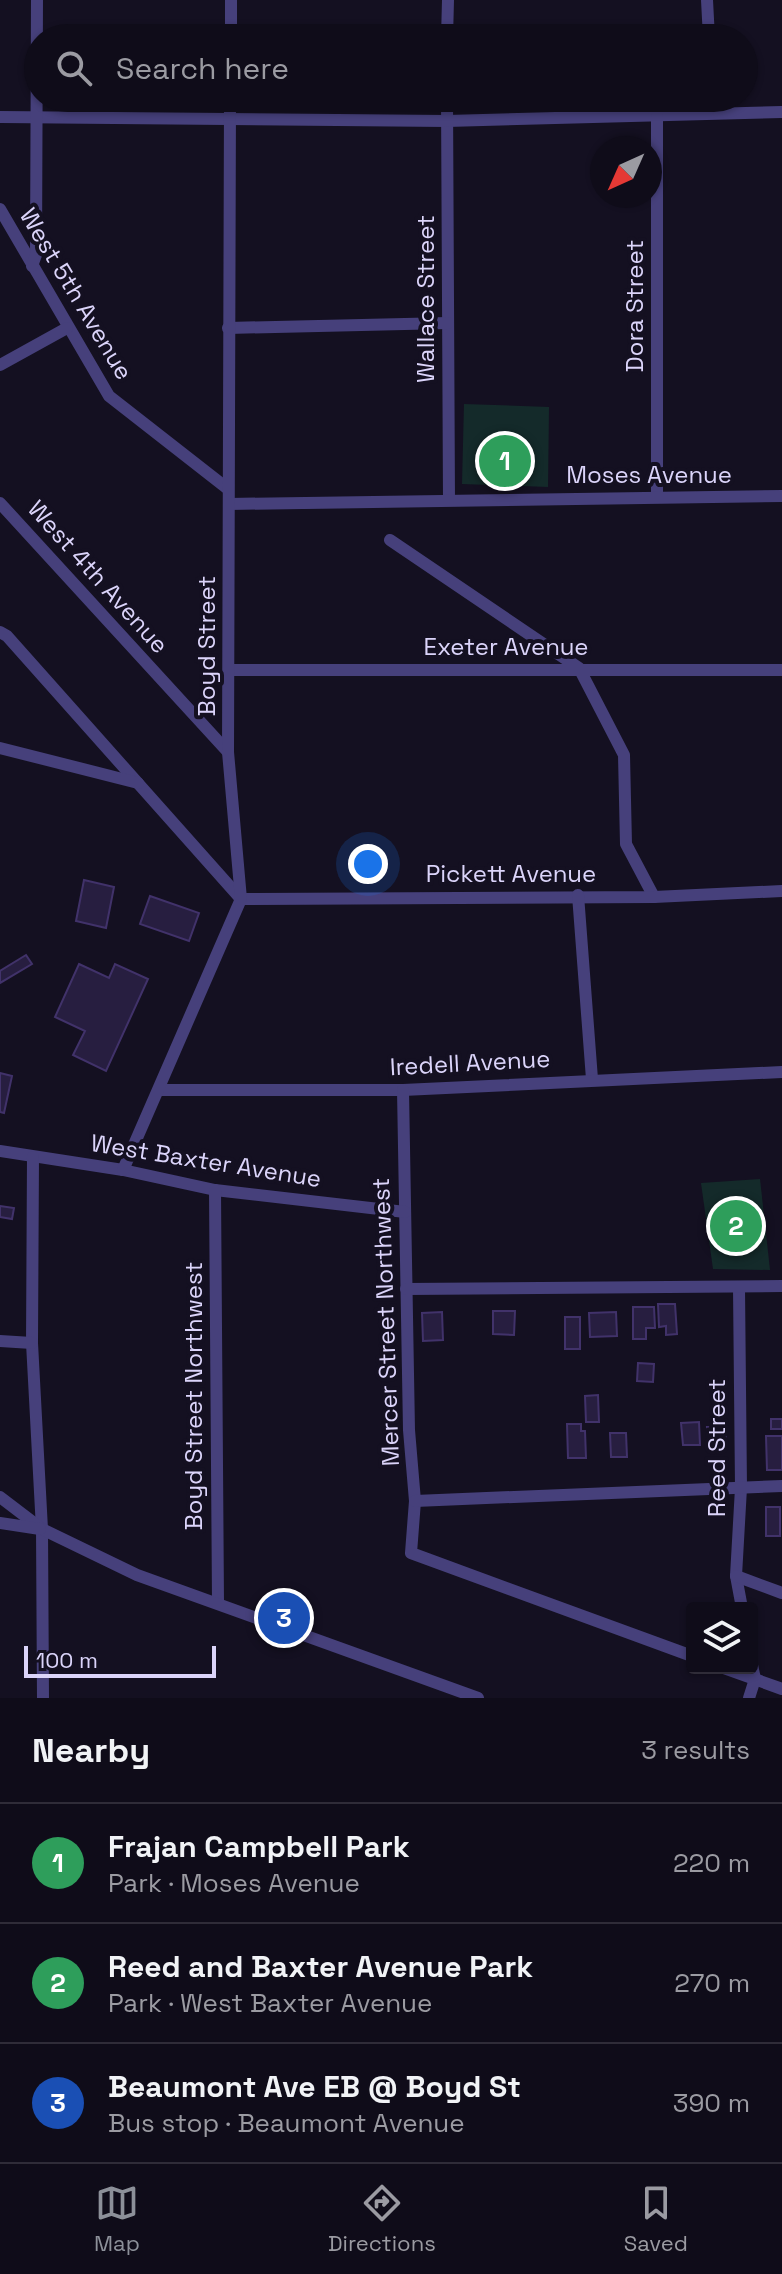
<!DOCTYPE html>
<html lang="en">
<head>
<meta charset="utf-8">
<style>
	body { margin:0; font-family:"Space Grotesk",sans-serif; background:#1d1a26; color:#f1f3f6 }
	.controls { position:absolute; right:24px; bottom:24px; display:grid; overflow:hidden; border-radius:8px; box-shadow:0 2px 6px #0004 }
	.controls button { width:72px; height:72px; display:grid; place-items:center; padding:0; border:0; border-bottom:2px solid #2f2c38; background:#0f0c19; color:#f1f3f6; font:40px sans-serif }
	.compass { position:absolute; left:590px; top:136px; width:72px; height:72px; border-radius:50%; background:#0f0c19; box-shadow:0 2px 6px #0004; rotate:225deg }
	.scale { position:absolute; left:24px; bottom:20px; width:192px; box-sizing:border-box; padding-left:8px; border:4px solid #dbd4fa; border-top:0; font-size:22px; line-height:28px; white-space:nowrap; color:#dbd4fa; -webkit-text-stroke:6px #141021; paint-order:stroke }
	.you { position:absolute; left:368px; top:864px; width:28px; height:28px; margin:-20px; border:6px solid #fff; border-radius:50%; background:#1a73e8; box-shadow:0 0 0 12px #1a73e833 }
	.badge { display:grid; place-items:center; width:52px; height:52px; border-radius:50%; background:#8c9099; color:#fff; font-size:26px; font-weight:700 }
	.pin { position:absolute; translate:-50% -50%; border:4px solid #fff; box-shadow:0 2px 8px #0006 }
	.list { margin:0; padding:0; list-style:none }
	h2 { display:flex; justify-content:space-between; align-items:center; height:104px; margin:0; padding:0 32px; font-size:34px }
	h2 small { font-size:26px; font-weight:400; color:#9b9ba2 }
	.list li { display:grid; grid-template-columns:52px 1fr auto; gap:24px; align-items:center; box-sizing:border-box; height:120px; padding:0 32px; border-top:2px solid #2f2c38 }
	.list b { display:block; font-size:30px; white-space:nowrap }
	.list p { margin:0; font-size:26px; white-space:nowrap; color:#9b9ba2 }
	.list em { font-size:26px; font-style:normal; color:#9b9ba2 }
	.icon { flex:none; width:44px; height:44px; fill:none; stroke:currentColor; stroke-width:2; stroke-linecap:round; stroke-linejoin:round }
	.map { position:relative; flex:none; width:782px; height:1698px; overflow:hidden }
	.search { position:absolute; background:#0f0c19; box-shadow:0 2px 6px #0004; left:24px; right:24px; top:24px; height:88px; display:flex; align-items:center; gap:20px; box-sizing:border-box; padding:0 28px; border-radius:44px; color:#9b9ba2; font-size:30px }
	.sheet { height:464px; background:#0f0c19 }
	nav { display:flex; justify-content:space-around; align-items:center; box-sizing:border-box; height:112px; border-top:2px solid #2f2c38; background:#0f0c19; font-size:22px; color:#9b9ba2 }
	nav a { display:grid; justify-items:center; gap:4px }
	nav .on { color:#8c9099 }
	.map>svg:first-child { display:block }
	.green { fill:#142a2a }
	.building { fill:#271e40; stroke:#41326a; stroke-width:2 }
	.lines { fill:none; stroke-linecap:round; stroke-linejoin:round }
	.minor { stroke:#46407b; stroke-width:12 }
	.labels { text-anchor:middle; stroke-width:8; stroke-linejoin:round; paint-order:stroke }
	.street-label { font-size:24px; fill:#dbd4fa; stroke:#141021 }
</style>
</head>
<body>
<div class="map">
<svg width="782" height="1698" viewBox="0 0 782 1698">
	<rect width="100%" height="100%" fill="#141021"/>
	<g class="green">
		<path d="M464,404L549,407L548,487L462,484Z"/>
		<path d="M760,1179L770,1270L713,1269L701,1183Z"/>
	</g>
	<g class="building">
		<path d="M84,880L114,887L106,928L76,921Z"/>
		<path d="M150,896L199,913L189,941L140,924Z"/>
		<path d="M26,955L32,964L0,983V971Z"/>
		<path d="M79,964L109,978L115,964L148,979L106,1071L73,1055L85,1031L55,1017Z"/>
		<path d="M0,1073L12,1076L4,1113L0,1112Z"/>
		<path d="M0,1206L14,1208L12,1219L0,1217Z"/>
		<path d="M658,1304H675L677,1334L666,1335V1326L659,1327Z"/>
		<path d="M633,1307H654L655,1328H646V1339H633Z"/>
		<path d="M493,1311H515L514,1335L493,1334Z"/>
		<path d="M442,1312L443,1340L423,1341L422,1313Z"/>
		<path d="M616,1312L617,1336L590,1337L589,1313Z"/>
		<rect x="565" y="1317" width="15" height="32"/>
		<path d="M638,1363L654,1364L653,1382L637,1381Z"/>
		<path d="M598,1395L599,1422H586L585,1396Z"/>
		<rect x="771" y="1419" width="11" height="10"/>
		<path d="M699,1422L700,1445H683L681,1423Z"/>
		<path d="M567,1424H581V1431H585L586,1458H568Z"/>
		<path d="M707,1427L725,1428L726,1443L709,1445Z"/>
		<path d="M610,1433H626L627,1457H611Z"/>
		<path d="M766,1436H782V1470H767Z"/>
		<rect x="766" y="1507" width="14" height="29"/>
	</g>
	<g class="lines">
		<g class="minor">
			<path d="M707,0L709,38"/>
			<path d="M231,38V0"/>
			<path d="M447,38L448,0"/>
			<path d="M447,98L449,500"/>
			<path d="M0,117L447,121L782,112"/>
			<path d="M657,117V495"/>
			<path d="M0,209L109,396L228,489"/>
			<path d="M32,266L36,255L37,0"/>
			<path d="M228,328L448,323"/>
			<path d="M0,365L67,328"/>
			<path d="M0,503L228,752"/>
			<path d="M229,504L782,496"/>
			<path d="M390,540L579,668L624,755L626,844L654,897"/>
			<path d="M0,632L7,636L241,899L654,897L782,891"/>
			<path d="M229,670H782"/>
			<path d="M0,748L138,783"/>
			<path d="M578,895L592,1079"/>
			<path d="M159,1090H403L782,1072"/>
			<path d="M403,1090L409,1430L415,1501L411,1553L692,1656"/>
			<path d="M0,1151L123,1170L215,1190L405,1212"/>
			<path d="M33,1157L32,1343L42,1529L43,1698"/>
			<path d="M123,1170L241,899L228,752L230,98"/>
			<path d="M215,1190L218,1602"/>
			<path d="M739,1288L741,1488L736,1576L742,1608"/>
			<path d="M406,1289L782,1286"/>
			<path d="M0,1341L32,1343"/>
			<path d="M0,1497L42,1529L137,1575L478,1698"/>
			<path d="M415,1501L782,1486"/>
			<path d="M0,1523L40,1529"/>
			<path d="M736,1576L782,1593"/>
			<path d="M724,1668L782,1689"/>
			<path d="M749,1698L755,1679L752,1665"/>
		</g>
	</g>
	<g class="labels">
		<g class="street-label">
			<text transform="translate(76 294) rotate(59)" y="8">West 5th Avenue</text>
			<text transform="translate(426 299) rotate(-90)" y="8">Wallace Street</text>
			<text transform="translate(635 306) rotate(-90)" y="8">Dora Street</text>
			<text x="649" y="483">Moses Avenue</text>
			<text transform="translate(98 577) rotate(48)" y="8">West 4th Avenue</text>
			<text transform="translate(207 646) rotate(-90)" y="8">Boyd Street</text>
			<text x="506" y="655">Exeter Avenue</text>
			<text x="511" y="882">Pickett Avenue</text>
			<text transform="translate(470 1063) rotate(-3)" y="8">Iredell Avenue</text>
			<text transform="translate(206 1161) rotate(9)" y="8">West Baxter Avenue</text>
			<text transform="translate(386 1322) rotate(-92)" y="8">Mercer Street Northwest</text>
			<text transform="translate(194 1396) rotate(-90)" y="8">Boyd Street Northwest</text>
			<text transform="translate(717 1448) rotate(-90)" y="8">Reed Street</text>
		</g>
	</g>
</svg>
<div class="controls">
<button><svg class="icon" aria-label="layers" viewBox="0 0 24 24"><path d="M12 4l9 5-9 5-9-5zM3 14l9 5 9-5"/></svg></button>
</div>
<svg class="compass" viewBox="-18 -18 36 36"><path d="M0-13l5 13h-10z" fill="#e53935"/><path d="M0 13l5-13h-10z" fill="#9b9ba2"/></svg>
<div class="scale">100 m</div>
<div class="you"></div>
<div class="pin badge" style="left:505px;top:461px;background:#2e9e5b">1</div>
<div class="pin badge" style="left:736px;top:1226px;background:#2e9e5b">2</div>
<div class="pin badge" style="left:284px;top:1618px;background:#1a4fb4">3</div>
<div class="search"><svg class="icon" aria-label="search" viewBox="0 0 24 24"><circle cx="10" cy="10" r="6"/><path d="M15 15l6 6"/></svg>Search here</div>
</div>
<section class="sheet">
<h2>Nearby<small>3 results</small></h2>
<ul class="list">
<li><span class="badge" style="background:#2e9e5b">1</span><div><b>Frajan Campbell Park</b><p>Park · Moses Avenue</p></div><em>220 m</em></li>
<li><span class="badge" style="background:#2e9e5b">2</span><div><b>Reed and Baxter Avenue Park</b><p>Park · West Baxter Avenue</p></div><em>270 m</em></li>
<li><span class="badge" style="background:#1a4fb4">3</span><div><b>Beaumont Ave EB @ Boyd St</b><p>Bus stop · Beaumont Avenue</p></div><em>390 m</em></li>
</ul>
</section>
<nav>
<a class="on"><svg class="icon" aria-label="map" viewBox="0 0 24 24"><path d="M3 6l6-2 6 2 6-2v14l-6 2-6-2-6 2zM9 4v14M15 6v14"/></svg>Map</a>
<a><svg class="icon" aria-label="directions" viewBox="0 0 24 24"><path d="M12 3l9 9-9 9-9-9zM9 14v-3h6M13 9l2 2-2 2"/></svg>Directions</a>
<a><svg class="icon" aria-label="saved" viewBox="0 0 24 24"><path d="M7 4h10v16l-5-4-5 4z"/></svg>Saved</a>
</nav>
</body>
</html>
